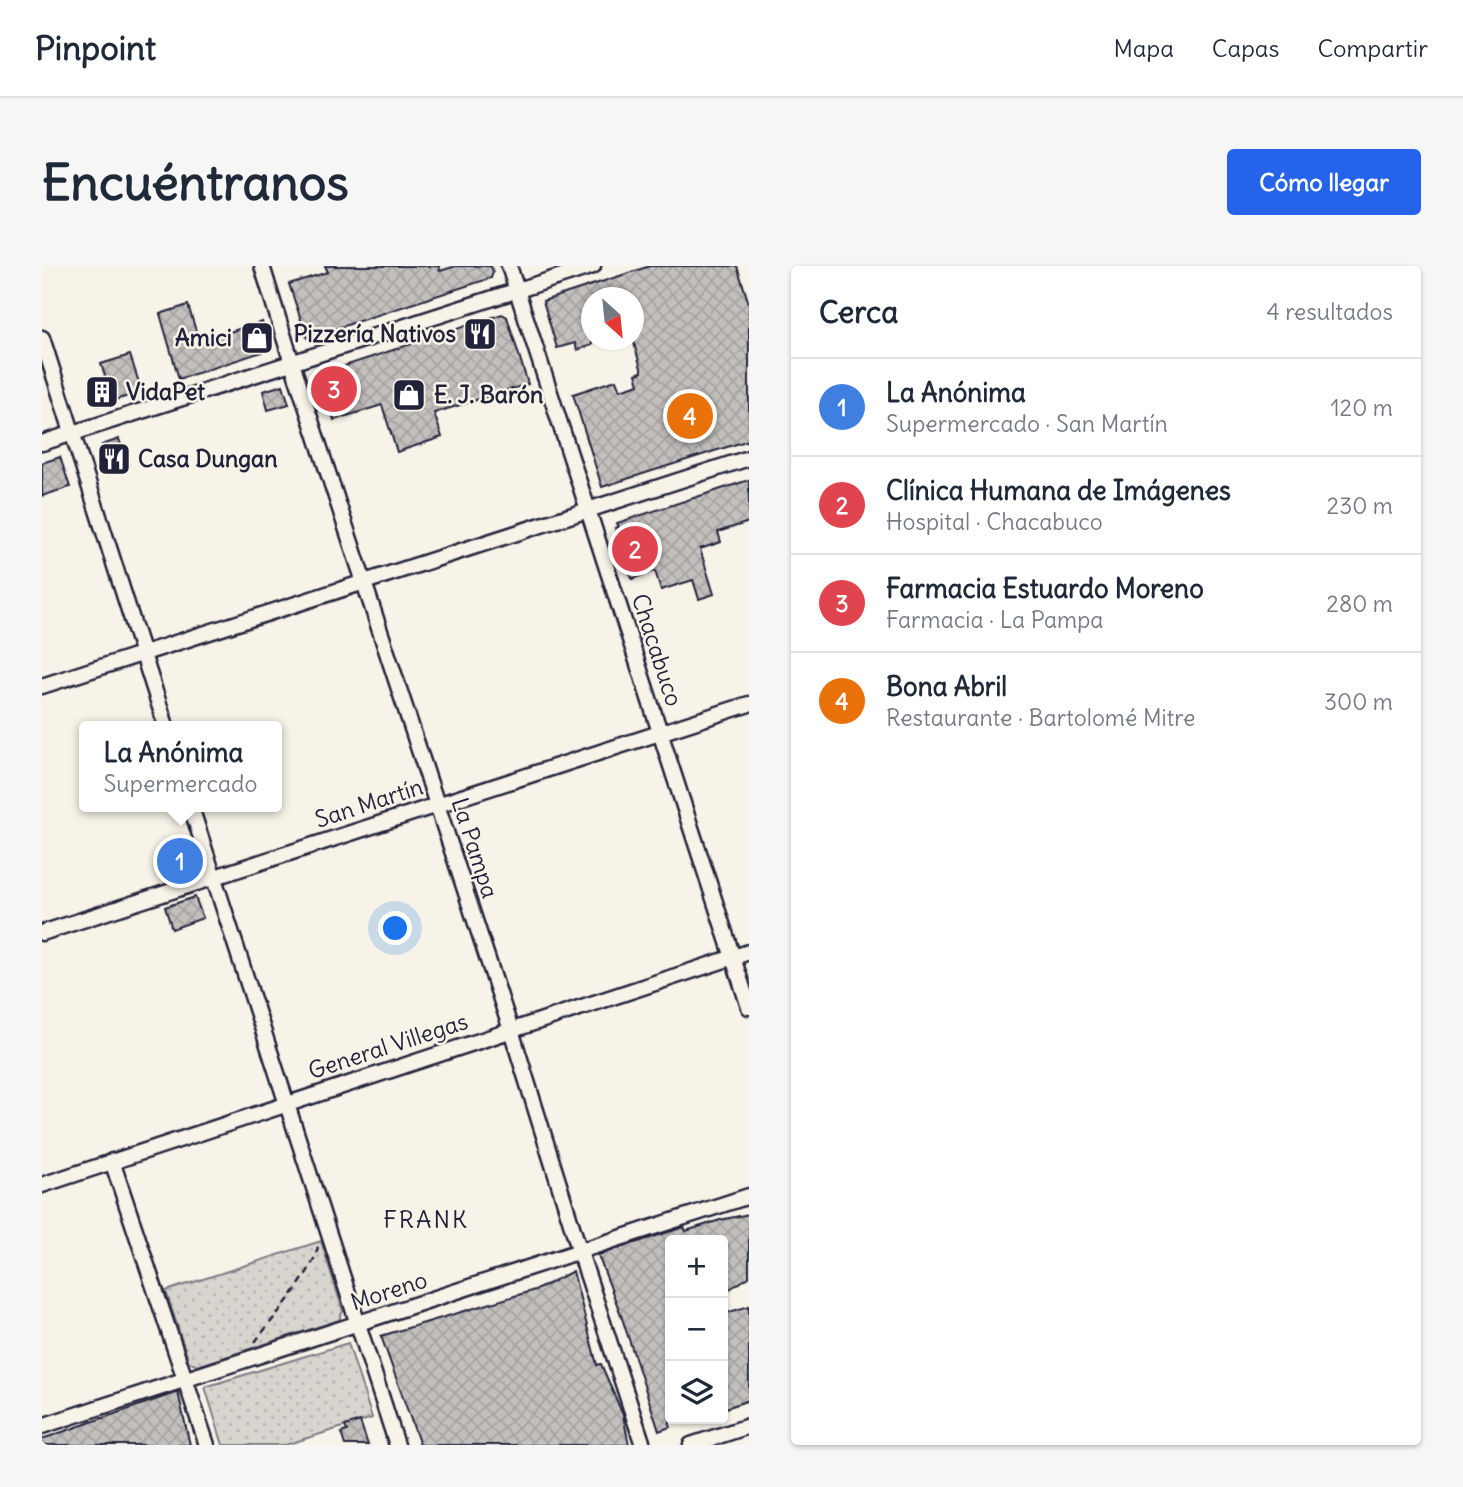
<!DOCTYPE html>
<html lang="es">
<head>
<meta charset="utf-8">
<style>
	body { margin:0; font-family:Delius,sans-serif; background:#f6f6f7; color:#1f2937 }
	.controls { position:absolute; right:21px; bottom:21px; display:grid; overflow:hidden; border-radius:7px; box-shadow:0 2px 5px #0004 }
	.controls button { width:63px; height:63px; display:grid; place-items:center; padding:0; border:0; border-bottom:2px solid #e0e1e3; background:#fff; color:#1f2937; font:35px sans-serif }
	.compass { position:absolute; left:539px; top:21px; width:63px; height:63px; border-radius:50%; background:#fff; box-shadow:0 2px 5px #0004; rotate:153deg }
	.you { position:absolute; left:354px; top:663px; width:24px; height:24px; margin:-18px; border:5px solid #fff; border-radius:50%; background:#1a73e8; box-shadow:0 0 0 10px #1a73e833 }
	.badge { display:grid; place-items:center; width:46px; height:46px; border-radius:50%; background:#2563eb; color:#fff; font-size:23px; font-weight:700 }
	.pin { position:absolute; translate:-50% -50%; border:4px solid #fff; box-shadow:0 2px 7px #0006 }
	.popup { position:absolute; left:37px; top:455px; width:203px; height:91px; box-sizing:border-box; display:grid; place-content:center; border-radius:7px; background:#fff; filter:drop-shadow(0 2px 5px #0005); font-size:23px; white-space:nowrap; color:#747a83 }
	.popup b { font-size:26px; color:#1f2937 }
	.popup::after { content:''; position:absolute; left:50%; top:100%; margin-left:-14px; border:14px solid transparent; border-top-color:#fff }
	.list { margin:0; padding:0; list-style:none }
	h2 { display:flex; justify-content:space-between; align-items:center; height:91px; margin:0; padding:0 28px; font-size:30px }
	h2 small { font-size:23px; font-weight:400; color:#747a83 }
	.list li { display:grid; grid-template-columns:46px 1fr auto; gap:21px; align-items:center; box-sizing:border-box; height:98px; padding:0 28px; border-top:2px solid #e0e1e3 }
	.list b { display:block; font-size:26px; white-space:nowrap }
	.list p { margin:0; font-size:23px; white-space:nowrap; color:#747a83 }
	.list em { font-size:23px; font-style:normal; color:#747a83 }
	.icon { flex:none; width:38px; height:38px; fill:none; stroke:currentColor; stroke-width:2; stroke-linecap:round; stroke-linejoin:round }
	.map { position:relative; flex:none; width:707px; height:1179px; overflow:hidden; border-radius:7px }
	header { display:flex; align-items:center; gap:42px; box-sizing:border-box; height:98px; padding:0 35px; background:#fff; border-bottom:2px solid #e0e1e3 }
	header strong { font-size:33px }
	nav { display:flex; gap:38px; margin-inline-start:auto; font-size:24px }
	.intro { display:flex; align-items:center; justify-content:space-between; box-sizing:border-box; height:168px; padding:0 42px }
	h1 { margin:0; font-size:49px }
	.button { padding:18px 32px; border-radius:7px; background:#2563eb; color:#fff; font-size:24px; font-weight:700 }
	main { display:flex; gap:42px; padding:0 42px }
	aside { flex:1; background:#fff; border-radius:7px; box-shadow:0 2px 5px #0004 }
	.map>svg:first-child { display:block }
	.park { fill:url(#park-dots); stroke:#7d7c85; stroke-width:2 }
	.building { fill:url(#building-cross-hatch); stroke:#22223b; stroke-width:2 }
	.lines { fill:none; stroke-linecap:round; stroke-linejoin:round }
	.street-casing { stroke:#22223b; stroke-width:19 }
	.path { stroke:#22223b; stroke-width:2.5; stroke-dasharray:7 5; stroke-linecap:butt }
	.street { stroke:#f7f3e8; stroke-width:14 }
	.labels { text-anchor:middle; stroke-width:5; stroke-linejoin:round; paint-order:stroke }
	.poi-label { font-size:23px; font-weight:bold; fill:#22223b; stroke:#f7f3e8; text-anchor:start }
	.street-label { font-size:23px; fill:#22223b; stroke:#f7f3e8 }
	.neighbourhood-label { font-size:24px; letter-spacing:2px; fill:#22223b; stroke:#f7f3e8 }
</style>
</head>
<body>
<header>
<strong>Pinpoint</strong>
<nav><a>Mapa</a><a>Capas</a><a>Compartir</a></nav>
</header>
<div class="intro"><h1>Encuéntranos</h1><a class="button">Cómo llegar</a></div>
<main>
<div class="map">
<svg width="707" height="1179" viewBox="0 0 707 1179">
	<defs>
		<pattern id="park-dots" width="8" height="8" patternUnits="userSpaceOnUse" patternTransform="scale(1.75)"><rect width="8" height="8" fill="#d8d5cf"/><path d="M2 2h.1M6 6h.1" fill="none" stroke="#b9b7b3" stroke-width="1.8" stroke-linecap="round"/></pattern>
		<pattern id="building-cross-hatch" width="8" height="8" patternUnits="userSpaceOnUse" patternTransform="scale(1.75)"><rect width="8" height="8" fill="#c2bfbd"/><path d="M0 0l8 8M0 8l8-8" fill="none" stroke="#a6a4a3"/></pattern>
	</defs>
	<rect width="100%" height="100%" fill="#f7f3e8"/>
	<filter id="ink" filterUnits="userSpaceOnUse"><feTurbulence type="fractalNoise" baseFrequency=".0143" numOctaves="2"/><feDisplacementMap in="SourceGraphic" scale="14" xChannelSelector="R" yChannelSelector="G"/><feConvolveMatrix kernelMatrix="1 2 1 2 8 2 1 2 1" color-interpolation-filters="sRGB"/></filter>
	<g filter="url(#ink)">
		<g class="park">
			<path d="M279,975L301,1045L297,1054L155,1100L147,1096L124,1025Z"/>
			<path d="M306,1077L330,1152L243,1179H181L163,1121Z"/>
		</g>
		<g class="building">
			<path d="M283,0H397L398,5L414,0H449L451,6L449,12L265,72L247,18L286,6Z"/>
			<path d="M608,0H695L707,38V174L560,221L531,128L574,114L578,124L597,118L594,108L600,106L592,77V32H550V79L535,84L533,77L515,82L501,35Z"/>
			<path d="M146,39L157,75L220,56L229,83L137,113L118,48Z"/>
			<path d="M460,48L465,51L486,118L392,147L400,171L355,186L340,139L292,154L279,111L281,107Z"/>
			<path d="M88,89L100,126L56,139L50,118L64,113L59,98Z"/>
			<path d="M241,119L247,138L226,144L221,125Z"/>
			<path d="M77,173L86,199L65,206L58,187L60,179Z"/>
			<path d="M18,191L28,221L0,230V197Z"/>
			<path d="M707,214V256L676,266L679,276L658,283L672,328L657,333L651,314L619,324L613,305L590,313L573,262L577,261L575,257Z"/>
			<path d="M153,631L161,652L130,663L123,641Z"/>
			<path d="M707,948V1011L681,1027V974H628V1161L617,1165L579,1049L556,989L642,961L644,965L678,954Z"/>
			<path d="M531,1005L555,1099L559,1098L581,1149L587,1179H378L339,1070L496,1023Z"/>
			<path d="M707,1040V1134L681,1143V1048Z"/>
			<path d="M136,1126L148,1179H0V1173Z"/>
			<path d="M318,1155L326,1179H303L299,1167L305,1165L303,1160Z"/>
		</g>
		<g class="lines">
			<defs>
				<g id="street">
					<path d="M220,0L250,97L469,764L538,986L601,1179"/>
					<path d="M467,0L707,741"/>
					<path d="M0,72L124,460"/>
					<path d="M0,177L551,0"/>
					<path d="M0,420L707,192"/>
					<path d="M149,541L355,1179"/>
					<path d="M0,667L707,438"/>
					<path d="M70,895L165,1179"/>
					<path d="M0,919L707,686"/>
					<path d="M0,1160L707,930"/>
					<path d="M649,1179L707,1160"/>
				</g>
			</defs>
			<use href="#street" class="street-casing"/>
			<path class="path" d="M213,1076C230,1053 272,1007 276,980"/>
			<use href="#street" class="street"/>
		</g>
	</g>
	<defs>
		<symbol id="restaurant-square" viewBox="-11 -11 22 22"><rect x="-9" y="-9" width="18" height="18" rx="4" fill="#22223b" stroke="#f7f3e8"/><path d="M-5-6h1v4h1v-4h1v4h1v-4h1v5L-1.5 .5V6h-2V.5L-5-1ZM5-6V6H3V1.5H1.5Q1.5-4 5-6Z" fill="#fff"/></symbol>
		<symbol id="shop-square" viewBox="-11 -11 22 22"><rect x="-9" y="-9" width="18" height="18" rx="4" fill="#22223b" stroke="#f7f3e8"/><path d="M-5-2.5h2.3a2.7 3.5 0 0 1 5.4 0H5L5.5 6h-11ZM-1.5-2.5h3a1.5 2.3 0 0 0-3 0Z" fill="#fff"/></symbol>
		<symbol id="building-square" viewBox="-11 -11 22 22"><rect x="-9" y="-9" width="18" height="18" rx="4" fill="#22223b" stroke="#f7f3e8"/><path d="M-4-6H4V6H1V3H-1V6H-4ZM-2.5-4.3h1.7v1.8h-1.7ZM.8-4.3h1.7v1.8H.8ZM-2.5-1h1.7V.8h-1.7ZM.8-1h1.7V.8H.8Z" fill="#fff"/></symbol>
	</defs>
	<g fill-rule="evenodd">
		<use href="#restaurant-square" x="419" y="49" width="38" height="38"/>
		<use href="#shop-square" x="196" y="53" width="38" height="38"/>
		<use href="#building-square" x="41" y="107" width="38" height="38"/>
		<use href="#shop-square" x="348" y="110" width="38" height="38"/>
		<use href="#restaurant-square" x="53" y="174" width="38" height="38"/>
	</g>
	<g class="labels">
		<g class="poi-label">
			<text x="414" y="76" text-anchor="end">Pizzería Nativos</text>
			<text x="190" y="80" text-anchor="end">Amici</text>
			<text x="84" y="134">VidaPet</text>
			<text x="392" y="137">E. J. Barón</text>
			<text x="96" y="201">Casa Dungan</text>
		</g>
		<g class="street-label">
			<text transform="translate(615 384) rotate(72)" y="8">Chacabuco</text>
			<text transform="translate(327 537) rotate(-18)" y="8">San Martín</text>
			<text transform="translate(433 582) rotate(72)" y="8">La Pampa</text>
			<text transform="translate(346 780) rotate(-18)" y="8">General Villegas</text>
			<text transform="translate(347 1025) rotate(-18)" y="8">Moreno</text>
		</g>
		<g class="neighbourhood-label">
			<text x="384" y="962">FRANK</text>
		</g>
	</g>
</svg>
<div class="controls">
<button>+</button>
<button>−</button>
<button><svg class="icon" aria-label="layers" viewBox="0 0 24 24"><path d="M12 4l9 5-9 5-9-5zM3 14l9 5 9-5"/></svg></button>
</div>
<svg class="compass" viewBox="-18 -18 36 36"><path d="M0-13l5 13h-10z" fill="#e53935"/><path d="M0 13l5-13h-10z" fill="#747a83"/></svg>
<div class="you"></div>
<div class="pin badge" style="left:138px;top:595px;background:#3f7fe0">1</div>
<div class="popup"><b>La Anónima</b>Supermercado</div>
<div class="pin badge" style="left:593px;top:283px;background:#e0444e">2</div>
<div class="pin badge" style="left:292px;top:123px;background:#e0444e">3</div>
<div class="pin badge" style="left:648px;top:150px;background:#e8710a">4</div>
</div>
<aside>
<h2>Cerca<small>4 resultados</small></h2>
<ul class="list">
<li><span class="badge" style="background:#3f7fe0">1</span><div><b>La Anónima</b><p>Supermercado · San Martín</p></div><em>120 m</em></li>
<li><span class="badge" style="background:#e0444e">2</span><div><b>Clínica Humana de Imágenes</b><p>Hospital · Chacabuco</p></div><em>230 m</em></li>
<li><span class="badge" style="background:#e0444e">3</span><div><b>Farmacia Estuardo Moreno</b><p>Farmacia · La Pampa</p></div><em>280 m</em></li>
<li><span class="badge" style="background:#e8710a">4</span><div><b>Bona Abril</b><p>Restaurante · Bartolomé Mitre</p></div><em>300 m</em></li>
</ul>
</aside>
</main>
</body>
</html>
